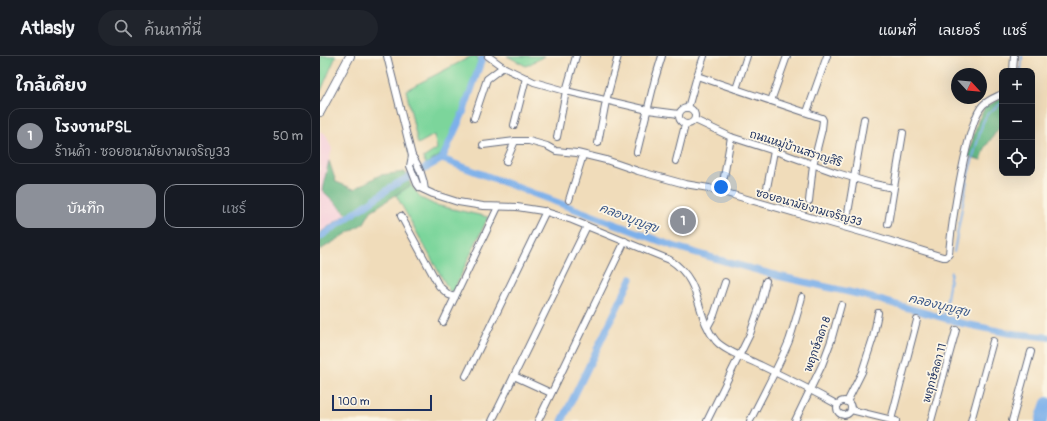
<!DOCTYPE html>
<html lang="th">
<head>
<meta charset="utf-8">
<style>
	body { margin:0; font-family:Pangolin,"Playpen Sans Thai",sans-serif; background:#20242c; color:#f1f3f6 }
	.controls { position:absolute; right:12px; top:12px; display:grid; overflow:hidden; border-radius:8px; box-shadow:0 4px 16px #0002 }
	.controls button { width:36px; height:36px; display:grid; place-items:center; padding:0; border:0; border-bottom:1px solid #363941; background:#171b24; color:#f1f3f6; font:20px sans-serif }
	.compass { position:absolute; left:631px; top:12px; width:36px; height:36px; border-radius:50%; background:#171b24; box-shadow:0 4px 16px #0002; rotate:116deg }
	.scale { position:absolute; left:12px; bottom:10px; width:100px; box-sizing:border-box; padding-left:4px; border:2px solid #1b2f5e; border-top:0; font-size:11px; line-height:14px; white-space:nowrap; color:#1b2f5e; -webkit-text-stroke:3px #fcf5e5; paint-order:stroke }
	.you { position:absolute; left:401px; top:131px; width:14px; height:14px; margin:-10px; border:3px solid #fff; border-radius:50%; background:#1a73e8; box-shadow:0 0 0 6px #1a73e833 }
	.badge { display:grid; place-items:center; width:26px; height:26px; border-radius:50%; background:#8c9099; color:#fff; font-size:13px; font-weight:700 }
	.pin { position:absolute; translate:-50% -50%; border:2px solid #fff; box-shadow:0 1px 4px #0006 }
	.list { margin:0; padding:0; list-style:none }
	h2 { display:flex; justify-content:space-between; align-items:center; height:52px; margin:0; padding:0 16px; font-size:17px }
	h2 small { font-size:13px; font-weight:400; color:#9ea1a6 }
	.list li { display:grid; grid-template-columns:26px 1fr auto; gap:12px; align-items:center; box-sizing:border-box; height:56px; margin:0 8px 8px; padding:0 8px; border:1px solid #363941; border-radius:12px }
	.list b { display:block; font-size:15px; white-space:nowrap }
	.list p { margin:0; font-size:13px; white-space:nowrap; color:#9ea1a6 }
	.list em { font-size:13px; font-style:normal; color:#9ea1a6 }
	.actions { display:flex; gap:8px; padding:12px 16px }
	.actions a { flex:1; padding:9px 0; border:1px solid #8c9099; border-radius:12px; text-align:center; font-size:14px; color:#8c9099 }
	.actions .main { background:#8c9099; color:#fff }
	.icon { flex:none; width:22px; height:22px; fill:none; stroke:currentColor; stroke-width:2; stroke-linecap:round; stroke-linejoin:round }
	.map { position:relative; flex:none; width:727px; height:365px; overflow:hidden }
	header { display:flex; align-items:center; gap:24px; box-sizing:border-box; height:56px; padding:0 20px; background:#171b24; border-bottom:1px solid #363941 }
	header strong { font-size:19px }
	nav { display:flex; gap:22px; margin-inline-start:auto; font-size:14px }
	.search { width:280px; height:36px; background:#20242c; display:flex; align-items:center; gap:10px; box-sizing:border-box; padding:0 14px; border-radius:22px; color:#9ea1a6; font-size:15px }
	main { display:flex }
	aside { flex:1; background:#171b24 }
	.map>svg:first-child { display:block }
	.built { fill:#f5cfdb }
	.green { fill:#7bd59b; stroke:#4b827c }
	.forest { fill:#64b683; stroke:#407270 }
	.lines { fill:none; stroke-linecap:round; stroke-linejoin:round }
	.stream { stroke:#7db0ea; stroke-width:2 }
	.canal { stroke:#7db0ea; stroke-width:7 }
	.river { stroke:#7db0ea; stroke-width:12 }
	.street-casing { stroke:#666c7e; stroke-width:8 }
	.secondary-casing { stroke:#666c7e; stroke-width:10 }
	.street { stroke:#fff; stroke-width:6 }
	.secondary { stroke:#fff; stroke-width:8 }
	.labels { text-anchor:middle; stroke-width:3.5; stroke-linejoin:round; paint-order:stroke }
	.street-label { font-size:11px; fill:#1b2f5e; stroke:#fcf5e5 }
	.water-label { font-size:12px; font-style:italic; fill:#385688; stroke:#fcf5e5 }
</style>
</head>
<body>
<header>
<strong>Atlasly</strong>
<div class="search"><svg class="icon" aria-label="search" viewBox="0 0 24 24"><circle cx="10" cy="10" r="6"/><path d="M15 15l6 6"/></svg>ค้นหาที่นี่</div>
<nav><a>แผนที่</a><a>เลเยอร์</a><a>แชร์</a></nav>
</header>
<main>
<aside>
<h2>ใกล้เคียง<small></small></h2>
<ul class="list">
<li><span class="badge">1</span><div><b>โรงงานPSL</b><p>ร้านค้า · ซอยอนามัยงามเจริญ33</p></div><em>50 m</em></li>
</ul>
<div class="actions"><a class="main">บันทึก</a><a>แชร์</a></div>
</aside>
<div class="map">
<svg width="727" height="365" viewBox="0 0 727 365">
	<rect width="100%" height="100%" fill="#fcf5e5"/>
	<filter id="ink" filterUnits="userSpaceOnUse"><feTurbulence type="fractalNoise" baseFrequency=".025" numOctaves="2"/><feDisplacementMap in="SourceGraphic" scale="8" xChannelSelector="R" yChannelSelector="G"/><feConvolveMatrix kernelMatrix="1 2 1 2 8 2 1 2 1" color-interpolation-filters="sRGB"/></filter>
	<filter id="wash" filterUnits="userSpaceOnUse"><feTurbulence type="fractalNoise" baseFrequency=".012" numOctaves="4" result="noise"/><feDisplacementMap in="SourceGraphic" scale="16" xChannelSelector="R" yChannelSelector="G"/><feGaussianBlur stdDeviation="0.9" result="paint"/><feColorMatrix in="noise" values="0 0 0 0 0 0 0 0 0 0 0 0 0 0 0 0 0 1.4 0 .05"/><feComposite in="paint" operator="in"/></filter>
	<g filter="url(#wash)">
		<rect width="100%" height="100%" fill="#f0dcba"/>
		<path class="built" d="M0,75L6,79L12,93L2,134L27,158L0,177Z"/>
		<g class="green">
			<path d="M0,0H16L0,37Z"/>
			<path d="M152,0H157L159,8L138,63L121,99L106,108L103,102L117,93L114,79L98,88L86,34Z"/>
			<path d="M187,0H225L206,10Z"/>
			<path d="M91,129L101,142L115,149L168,161L133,236H130L76,139Z"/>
		</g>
		<g class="forest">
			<path d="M682,42V68L666,90L661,104L648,100L658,65L665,51Z"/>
			<path d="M9,105L16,126L34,133L60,119L85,116L91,129L51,155L44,167L0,194V177L27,158L2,134Z"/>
		</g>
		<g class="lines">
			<g class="stream">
				<path d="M701,15L702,0"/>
				<path d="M634,196L648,119L663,66L668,57L682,47"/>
				<path d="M624,262L631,216"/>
			</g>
			<g class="canal">
				<path d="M122,103L143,57L163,0"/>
				<path d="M0,181L76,128L122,103L353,190L407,206L458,220L542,239L641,267L688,277L727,281"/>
				<path d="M242,365L311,223"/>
			</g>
			<path class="river" d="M721,365L727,347"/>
		</g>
	</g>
	<g filter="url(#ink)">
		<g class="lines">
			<defs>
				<g id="street">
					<path d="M67,0L92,100L90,110L97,128L100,132L113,138L138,146L163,150L197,151L223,155L252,164L350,204C384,226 374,259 396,285C406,296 428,303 442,310C467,322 493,335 518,349"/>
					<path d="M168,0L183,11L214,26L246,35L328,54L359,58"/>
					<path d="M693,15L694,0"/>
					<path d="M377,20L502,62L503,64L502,73L493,109L489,145"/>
					<path d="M416,33L427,0"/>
					<path d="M451,45L467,0"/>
					<circle cx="367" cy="60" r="8"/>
					<path d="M368,52L377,20L384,0"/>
					<path d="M487,56L507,0"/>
					<path d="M154,62L167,23L183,11"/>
					<path d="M375,64L411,81L467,99L517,117L554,128L573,132"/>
					<path d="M194,69L206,22"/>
					<path d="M237,81L246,35L256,0"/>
					<path d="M278,87L286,45L298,0"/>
					<path d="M163,89L195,85"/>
					<path d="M317,96L335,23L342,0"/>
					<path d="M92,100C99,109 104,123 105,134"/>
					<path d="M356,105L365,69"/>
					<path d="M186,106L195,85H209L227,90L236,95L257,97L286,104L318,115L365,128L389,132L548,178L623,201H626L629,198C631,172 647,64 663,49C668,44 676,41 682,38"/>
					<path d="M404,121L411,81"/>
					<path d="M447,132L454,95"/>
					<path d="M249,144L263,99"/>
					<path d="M528,157L544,63"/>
					<path d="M81,160L119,230L129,239L135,241"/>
					<path d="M568,168L583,77"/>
					<path d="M123,266L178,151"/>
					<path d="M388,270L394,259L405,226"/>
					<path d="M146,320L226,155"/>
					<path d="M194,320L231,337"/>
					<circle cx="524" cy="352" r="7"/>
					<path d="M527,346L542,316L553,282L558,257"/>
					<path d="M531,354L576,365"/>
					<path d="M571,364L597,264"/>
					<path d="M172,365L267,170"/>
					<path d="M218,365L305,185"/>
					<path d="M387,365L430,278L441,246L446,225"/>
					<path d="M430,365C443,338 458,312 469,285C474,270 478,256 482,241"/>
					<path d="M475,365L502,309L511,285L521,249"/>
					<path d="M611,365L636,274"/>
					<path d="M651,365L673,285"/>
					<path d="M692,365L711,296"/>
				</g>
				<path id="secondary" d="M0,56L30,0"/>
			</defs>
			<use href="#street" class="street-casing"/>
			<use href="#secondary" class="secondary-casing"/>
			<use href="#street" class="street"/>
			<use href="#secondary" class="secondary"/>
		</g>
	</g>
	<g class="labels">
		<g class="street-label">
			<text transform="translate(476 92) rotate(18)" y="4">ถนนหมู่บ้านสราญสิริ</text>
			<text transform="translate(489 151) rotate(16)" y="4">ซอยอนามัยงามเจริญ33</text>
			<text transform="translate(497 288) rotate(-70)" y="4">พฤกษ์ลดา 8</text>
			<text transform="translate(614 317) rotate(-74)" y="4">พฤกษ์ลดา 11</text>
		</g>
		<g class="water-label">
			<text transform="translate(309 162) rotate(21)" y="4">คลองบุญสุข</text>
			<text transform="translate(619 249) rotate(14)" y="4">คลองบุญสุข</text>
		</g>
	</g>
</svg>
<div class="controls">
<button>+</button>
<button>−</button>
<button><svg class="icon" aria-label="locate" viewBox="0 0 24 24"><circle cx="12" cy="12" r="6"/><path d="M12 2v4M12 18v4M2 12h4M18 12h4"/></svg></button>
</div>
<svg class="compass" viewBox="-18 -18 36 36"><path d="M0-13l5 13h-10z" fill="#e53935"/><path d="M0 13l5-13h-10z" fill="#9ea1a6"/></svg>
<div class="scale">100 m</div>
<div class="you"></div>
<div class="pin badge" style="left:363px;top:165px">1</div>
</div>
</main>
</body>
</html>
